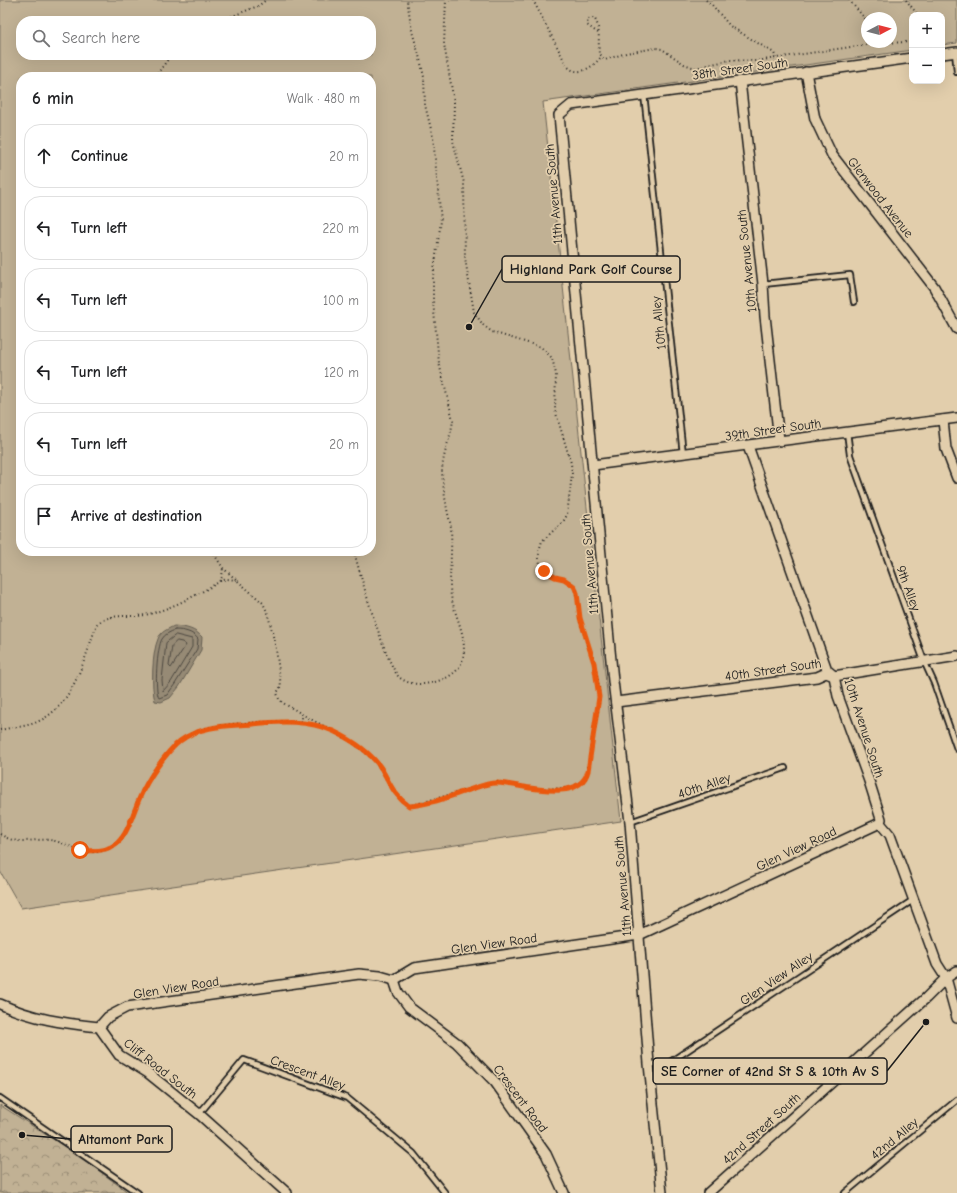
<!DOCTYPE html>
<html lang="en">
<head>
<meta charset="utf-8">
<style>
	body { margin:0; font-family:"Comic Neue",sans-serif; background:#f2f2f2; color:#202124 }
	.controls { position:absolute; right:12px; top:12px; display:grid; overflow:hidden; border-radius:8px; box-shadow:0 4px 16px #0002 }
	.controls button { width:36px; height:36px; display:grid; place-items:center; padding:0; border:0; border-bottom:1px solid #e0e0e0; background:#fff; color:#202124; font:20px sans-serif }
	.compass { position:absolute; left:861px; top:12px; width:36px; height:36px; border-radius:50%; background:#fff; box-shadow:0 4px 16px #0002; rotate:83deg }
	.stop { position:absolute; width:12px; height:12px; margin:-9px; border:3px solid #ea580c; border-radius:50%; background:#fff }
	.stop.end { background:#ea580c; border-color:#fff; box-shadow:0 1px 4px #0008 }
	.list { margin:0; padding:0; list-style:none }
	h2 { display:flex; justify-content:space-between; align-items:center; height:52px; margin:0; padding:0 16px; font-size:17px }
	h2 small { font-size:13px; font-weight:400; color:#757577 }
	.list li { display:grid; grid-template-columns:26px 1fr auto; gap:12px; align-items:center; box-sizing:border-box; height:64px; margin:0 8px 8px; padding:0 8px; border:1px solid #e0e0e0; border-radius:16px }
	.list b { display:block; font-size:15px; white-space:nowrap }
	.list em { font-size:13px; font-style:normal; color:#757577 }
	.icon { flex:none; width:22px; height:22px; fill:none; stroke:currentColor; stroke-width:2; stroke-linecap:round; stroke-linejoin:round }
	.map { position:relative; flex:none; width:957px; height:1193px; overflow:hidden }
	.search { position:absolute; background:#fff; box-shadow:0 4px 16px #0002; left:16px; top:16px; width:360px; height:44px; display:flex; align-items:center; gap:10px; box-sizing:border-box; padding:0 14px; border-radius:16px; color:#757577; font-size:15px }
	.panel { position:absolute; background:#fff; box-shadow:0 4px 16px #0002; left:16px; top:72px; width:360px; height:484px; border-radius:16px }
	.map>svg:first-child { display:block }
	.grass { fill:#c1b194; stroke:#6e6658; fill-rule:evenodd }
	.forest { fill:url(#forest-crowns); stroke:#6e6658 }
	.water { fill:#968a75; stroke:#655e51 }
	.lines { fill:none; stroke-linecap:round; stroke-linejoin:round }
	.shore { stroke:#4d4840; stroke-width:1 }
	.service-casing { stroke:#1c1c1c; stroke-width:8 }
	.minor-casing { stroke:#1c1c1c; stroke-width:12 }
	.path { stroke:#1c1c1c; stroke-width:2; stroke-dasharray:1 3; stroke-linecap:butt }
	.service { stroke:#e2ceac; stroke-width:4.5 }
	.minor { stroke:#e2ceac; stroke-width:9 }
	.route { stroke:#ea580c; stroke-width:5 }
	.labels { text-anchor:middle; stroke-width:3.5; stroke-linejoin:round; paint-order:stroke }
	.street-label { font-size:13px; fill:#1c1c1c; stroke:#e2ceac }
	.leader { fill:none; stroke:#1c1c1c; stroke-width:1.5 }
	.callout-dot { fill:#1c1c1c; stroke:#e2ceac; stroke-width:1.5 }
	.callout { fill:#e2ceac; stroke:#1c1c1c; stroke-width:1.5 }
	.callout-label { font-size:14px; text-anchor:middle; font-weight:bold; fill:#1c1c1c }
</style>
</head>
<body>
<div class="map">
<svg width="957" height="1193" viewBox="0 0 957 1193">
	<defs>
		<pattern id="forest-crowns" width="20" height="18" patternUnits="userSpaceOnUse"><rect width="20" height="18" fill="#c1b194"/><path d="M2 6a3 3 0 1 1 6 0M12 15a3 3 0 1 1 6 0" fill="none" stroke="#9c8f78"/></pattern>
	</defs>
	<rect width="100%" height="100%" fill="#e2ceac"/>
	<filter id="ink" filterUnits="userSpaceOnUse"><feTurbulence type="fractalNoise" baseFrequency=".025" numOctaves="2"/><feDisplacementMap in="SourceGraphic" scale="8" xChannelSelector="R" yChannelSelector="G"/><feConvolveMatrix kernelMatrix="1 2 1 2 8 2 1 2 1" color-interpolation-filters="sRGB"/></filter>
	<g filter="url(#ink)">
		<path class="grass" d="M0,0H957V43L942,45V15H912V50L543,102L621,821L21,908L0,871ZM867,18H891V42H867ZM21,21H371V55H21ZM21,77H371V551H21Z"/>
		<path class="forest" d="M0,1105L79,1156L129,1193H0Z"/>
		<path class="water" d="M174,626C186,627 195,629 202,637L201,650L179,687L170,698L161,702L155,701C151,688 152,652 158,639C160,632 168,629 174,626Z"/>
		<g class="lines">
			<g class="shore">
				<path d="M175,630C184,630 193,632 198,639L197,649L175,684L167,695L159,698C154,691 157,647 162,639C165,634 170,632 175,630Z"/>
				<path d="M176,635L192,639V647L171,682L163,691L162,680L166,643Z"/>
				<path d="M177,641L182,642L186,645L171,668L169,666L172,646Z"/>
			</g>
			<defs>
				<g id="service">
					<path d="M955,52L957,72"/>
					<path d="M644,94L683,454"/>
					<path d="M763,284L850,275L854,302"/>
					<path d="M847,432L850,455L924,661L934,683L957,749"/>
					<path d="M630,822L785,768"/>
					<path d="M649,1064H667L913,900"/>
					<path d="M0,1098L138,1193"/>
					<path d="M199,1114L244,1060L347,1098L413,1153L445,1193"/>
					<path d="M845,1193L957,1100"/>
				</g>
				<g id="minor">
					<path d="M942,54L957,52"/>
					<path d="M806,72L815,119L832,155L934,287L957,329"/>
					<path d="M740,81L763,284L765,316L779,440"/>
					<path d="M943,420L946,449L957,478"/>
					<path d="M748,446L827,670L834,676L838,696L869,781L881,819L880,823L890,835L937,964L946,978L957,1018"/>
					<path d="M593,465L957,418"/>
					<path d="M616,702L817,677L826,673L834,676L957,656"/>
					<path d="M394,980L398,992L409,1007L457,1043L495,1082L546,1154L564,1193"/>
					<path d="M0,1004C33,1019 62,1023 99,1027L119,1055L148,1073L199,1114L287,1193"/>
					<path d="M99,1027L108,1017L127,1007L359,974L380,976L394,980L414,968L639,935L880,823"/>
					<path d="M662,1193L649,1064L630,822L613,681L559,115L571,105L912,58"/>
					<path d="M708,1193L926,998L946,978L957,971"/>
				</g>
			</defs>
			<use href="#service" class="service-casing"/>
			<use href="#minor" class="minor-casing"/>
			<g class="path">
				<path d="M533,0L567,66C578,78 593,67 601,57"/>
				<path d="M706,0L712,5L730,26L774,53L776,58"/>
				<path d="M849,0L867,21"/>
				<path d="M906,0L918,15"/>
				<path d="M220,21L258,6L266,0"/>
				<path d="M598,33L587,25L588,19L594,18C601,26 598,43 599,53L605,60L626,53L656,48L662,49L684,64L695,68L730,60L756,61L878,43"/>
				<path d="M878,42V43L912,42"/>
				<path d="M155,77L171,55"/>
				<path d="M212,551L223,568L263,603L268,614L276,649L281,686L277,693L279,699C284,705 291,707 297,711C322,727 351,737 372,758C388,774 389,793 409,806L496,782L538,789L571,788L585,780L588,771C589,763 590,755 591,747C593,730 599,713 599,696C599,670 587,645 580,620C578,611 579,601 577,592C571,570 527,584 542,541L563,522L567,515L572,474L571,463L555,410L556,374L552,358L541,347L492,332L483,325L474,312L465,258L464,183L453,141L454,102L444,44L446,0"/>
				<path d="M354,551C359,572 387,668 400,678C411,686 426,685 438,681C450,677 460,671 463,658C468,632 451,612 450,587C450,567 452,547 451,527C450,521 448,515 447,509C445,498 443,485 442,473C442,455 451,438 453,420L439,363L433,301V276L441,221L433,137L425,105L424,77L420,59L412,31L407,0"/>
				<path d="M220,581L227,579L237,580"/>
				<path d="M299,722L317,725"/>
				<path d="M0,730C13,727 27,727 39,721C74,705 85,656 97,624C111,612 129,618 145,615C171,609 197,595 219,582L222,577L223,568"/>
				<path d="M0,834C20,848 35,836 55,841C68,844 80,853 93,852C127,850 129,821 140,796C151,773 169,746 191,734C212,723 251,723 275,722C283,721 294,724 302,721V714"/>
			</g>
			<use href="#service" class="service"/>
			<use href="#minor" class="minor"/>
		</g>
	</g>
	<g class="lines" filter="url(#ink)">
		<path class="route" d="M80,850C126,856 126,829 140,797C147,780 166,752 180,741C201,725 229,726 253,724C281,721 308,720 333,731C350,739 370,752 381,768C390,783 394,796 409,806C429,805 450,796 469,790C478,787 488,782 498,783C521,784 579,805 588,771L599,697L594,663L580,618L577,593L574,586L564,579L555,577L544,571"/>
	</g>
	<g class="labels">
		<g class="street-label">
			<text transform="translate(740 68) rotate(-8)" y="5">38th Street South</text>
			<text transform="translate(553 194) rotate(-95)" y="5">11th Avenue South</text>
			<text transform="translate(881 197) rotate(52)" y="5">Glenwood Avenue</text>
			<text transform="translate(746 261) rotate(-96)" y="5">10th Avenue South</text>
			<text transform="translate(658 323) rotate(-96)" y="5">10th Alley</text>
			<text transform="translate(773 429) rotate(-8)" y="5">39th Street South</text>
			<text transform="translate(589 564) rotate(-95)" y="5">11th Avenue South</text>
			<text transform="translate(909 588) rotate(70)" y="5">9th Alley</text>
			<text transform="translate(773 669) rotate(-8)" y="5">40th Street South</text>
			<text transform="translate(865 728) rotate(72)" y="5">10th Avenue South</text>
			<text transform="translate(704 785) rotate(-19)" y="5">40th Alley</text>
			<text transform="translate(796 848) rotate(-25)" y="5">Glen View Road</text>
			<text transform="translate(622 886) rotate(-95)" y="5">11th Avenue South</text>
			<text transform="translate(494 943) rotate(-8)" y="5">Glen View Road</text>
			<text transform="translate(776 978) rotate(-34)" y="5">Glen View Alley</text>
			<text transform="translate(176 987) rotate(-9)" y="5">Glen View Road</text>
			<text transform="translate(161 1068) rotate(38)" y="5">Cliff Road South</text>
			<text transform="translate(308 1072) rotate(20)" y="5">Crescent Alley</text>
			<text transform="translate(521 1098) rotate(53)" y="5">Crescent Road</text>
			<text transform="translate(761 1128) rotate(-42)" y="5">42nd Street South</text>
			<text transform="translate(894 1138) rotate(-40)" y="5">42nd Alley</text>
		</g>
	</g>
	<path class="leader" d="M469 327L502 269M926 1022L887 1071M22 1135L71 1139"/>
	<g class="callout-dot">
		<circle cx="469" cy="327" r="4"/>
		<circle cx="926" cy="1022" r="4"/>
		<circle cx="22" cy="1135" r="4"/>
	</g>
	<g class="callout">
		<rect x="502" y="256" width="178" height="26" rx="4"/>
		<rect x="653" y="1058" width="234" height="26" rx="4"/>
		<rect x="71" y="1126" width="101" height="26" rx="4"/>
	</g>
	<g class="callout-label">
		<text x="591" y="274">Highland Park Golf Course</text>
		<text x="770" y="1076">SE Corner of 42nd St S &amp; 10th Av S</text>
		<text x="121" y="1144">Altamont Park</text>
	</g>
</svg>
<div class="controls">
<button>+</button>
<button>−</button>
</div>
<svg class="compass" viewBox="-18 -18 36 36"><path d="M0-13l5 13h-10z" fill="#e53935"/><path d="M0 13l5-13h-10z" fill="#757577"/></svg>
<div class="stop" style="left:80px;top:850px"></div>
<div class="stop end" style="left:544px;top:571px"></div>
<div class="search"><svg class="icon" aria-label="search" viewBox="0 0 24 24"><circle cx="10" cy="10" r="6"/><path d="M15 15l6 6"/></svg>Search here</div>
<section class="panel">
<h2>6 min<small>Walk · 480 m</small></h2>
<ul class="list">
<li><svg class="icon" aria-label="ahead" viewBox="0 0 24 24"><path d="M12 20V5M6 11l6-6 6 6"/></svg><div><b>Continue</b></div><em>20 m</em></li>
<li><svg class="icon" aria-label="left" viewBox="0 0 24 24"><path d="M17 20v-9H6M10 6l-5 5 5 5"/></svg><div><b>Turn left</b></div><em>220 m</em></li>
<li><svg class="icon" aria-label="left" viewBox="0 0 24 24"><path d="M17 20v-9H6M10 6l-5 5 5 5"/></svg><div><b>Turn left</b></div><em>100 m</em></li>
<li><svg class="icon" aria-label="left" viewBox="0 0 24 24"><path d="M17 20v-9H6M10 6l-5 5 5 5"/></svg><div><b>Turn left</b></div><em>120 m</em></li>
<li><svg class="icon" aria-label="left" viewBox="0 0 24 24"><path d="M17 20v-9H6M10 6l-5 5 5 5"/></svg><div><b>Turn left</b></div><em>20 m</em></li>
<li><svg class="icon" aria-label="arrive" viewBox="0 0 24 24"><path d="M6 21V4h12l-3 4 3 4H6"/></svg><div><b>Arrive at destination</b></div></li>
</ul>
</section>
</div>
</body>
</html>
